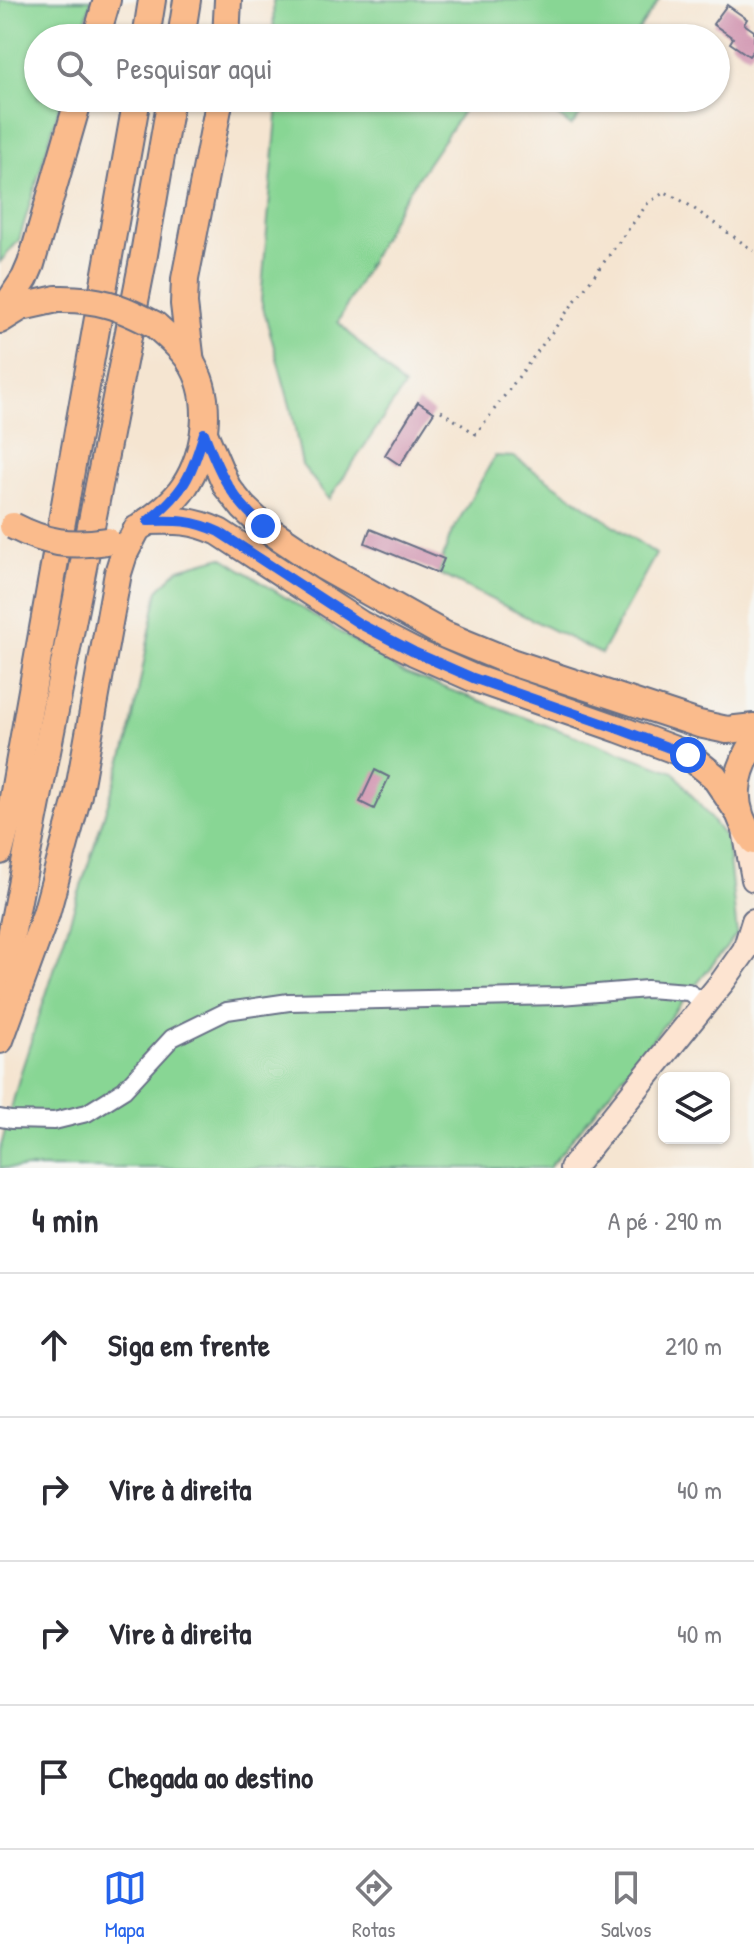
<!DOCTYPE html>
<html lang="pt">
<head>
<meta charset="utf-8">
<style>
	body { margin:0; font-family:"Patrick Hand",sans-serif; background:#f7f7f7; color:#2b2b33 }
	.controls { position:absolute; right:24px; bottom:24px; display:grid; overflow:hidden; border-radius:12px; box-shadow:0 2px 6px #0004 }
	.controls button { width:72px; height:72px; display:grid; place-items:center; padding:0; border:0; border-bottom:2px solid #e1e1e2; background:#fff; color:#2b2b33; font:40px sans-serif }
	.stop { position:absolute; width:24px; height:24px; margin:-18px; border:6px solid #2563eb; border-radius:50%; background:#fff }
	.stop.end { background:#2563eb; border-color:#fff; box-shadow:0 2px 8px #0008 }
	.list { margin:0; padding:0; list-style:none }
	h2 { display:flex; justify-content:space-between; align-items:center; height:104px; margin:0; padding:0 32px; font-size:34px }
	h2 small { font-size:26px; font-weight:400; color:#7c7c81 }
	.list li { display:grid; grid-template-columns:52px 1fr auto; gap:24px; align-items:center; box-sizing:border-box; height:144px; padding:0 32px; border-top:2px solid #e1e1e2 }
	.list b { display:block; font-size:30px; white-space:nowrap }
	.list em { font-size:26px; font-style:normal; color:#7c7c81 }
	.icon { flex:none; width:44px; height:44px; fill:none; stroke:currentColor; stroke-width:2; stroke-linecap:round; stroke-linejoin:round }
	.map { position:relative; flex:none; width:754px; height:1168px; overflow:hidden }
	.search { position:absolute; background:#fff; box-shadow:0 2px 6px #0004; left:24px; right:24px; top:24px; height:88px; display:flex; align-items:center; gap:20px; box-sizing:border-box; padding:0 28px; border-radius:44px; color:#7c7c81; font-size:30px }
	.sheet { height:680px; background:#fff }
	nav { display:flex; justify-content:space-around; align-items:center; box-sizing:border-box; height:112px; border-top:2px solid #e1e1e2; background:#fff; font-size:22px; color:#7c7c81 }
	nav a { display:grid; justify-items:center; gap:4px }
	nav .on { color:#2563eb }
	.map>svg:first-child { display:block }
	.green { fill:#88d694; stroke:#528279; stroke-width:2 }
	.building { fill:#d093af }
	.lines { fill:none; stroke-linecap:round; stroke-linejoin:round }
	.street-casing { stroke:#676f86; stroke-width:20 }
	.secondary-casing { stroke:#676f86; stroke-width:28 }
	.primary-casing { stroke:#676f86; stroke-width:30 }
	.path { stroke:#676f86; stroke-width:3; stroke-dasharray:2 6; stroke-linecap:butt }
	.street { stroke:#fff; stroke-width:16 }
	.secondary { stroke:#fde4d1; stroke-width:24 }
	.primary { stroke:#fabb8c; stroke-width:26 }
	.primary-bridge-casing { stroke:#676f86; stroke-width:30; stroke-linecap:butt }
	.primary-bridge { stroke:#fabb8c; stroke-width:26 }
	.route { stroke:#2563eb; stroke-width:10 }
</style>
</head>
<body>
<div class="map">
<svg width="754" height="1168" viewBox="0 0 754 1168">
	<rect width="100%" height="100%" fill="#f6f6f2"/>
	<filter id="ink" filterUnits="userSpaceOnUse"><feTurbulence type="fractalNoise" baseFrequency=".0125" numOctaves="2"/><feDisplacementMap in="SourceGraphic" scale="16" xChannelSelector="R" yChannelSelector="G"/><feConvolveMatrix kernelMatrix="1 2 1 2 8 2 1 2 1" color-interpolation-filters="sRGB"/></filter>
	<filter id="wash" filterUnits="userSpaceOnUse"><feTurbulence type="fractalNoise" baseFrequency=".006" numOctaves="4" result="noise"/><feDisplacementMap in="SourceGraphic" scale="32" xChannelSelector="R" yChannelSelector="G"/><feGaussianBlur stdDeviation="1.8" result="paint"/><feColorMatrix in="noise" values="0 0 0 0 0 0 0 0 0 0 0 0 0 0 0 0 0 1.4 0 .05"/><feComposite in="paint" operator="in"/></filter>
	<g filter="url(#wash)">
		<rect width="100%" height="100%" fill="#f5e5d1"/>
		<g class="green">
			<path d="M0,0H92L80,38H38V98H62L19,240L0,262Z"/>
			<path d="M273,0H659L633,38H274Z"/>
			<path d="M277,98H472L400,204L338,322L404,387L329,499L302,465L291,409L261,300L277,116Z"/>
			<path d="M534,98H592L579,117L571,126Z"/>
			<path d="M495,456L514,457L656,554L601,654L438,573L450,536Z"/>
			<path d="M222,557L404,673L674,772L727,840L737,934L549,1168H0V1150L20,1075L129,738L158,590L179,569Z"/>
		</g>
		<g id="blocks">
			<g class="building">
				<path d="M727,5L747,19L744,24L754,31V50L749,56L730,43L733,38L713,24Z"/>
				<path d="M418,402L434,412L400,465L385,455Z"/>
				<path d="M370,529L444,559L438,573L365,543Z"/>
				<path d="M375,770L389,777L374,809L360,802Z"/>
			</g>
		</g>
	</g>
	<g filter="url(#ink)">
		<use href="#blocks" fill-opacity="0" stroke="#676f86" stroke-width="2"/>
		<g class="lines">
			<defs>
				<path id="street" d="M0,1118L11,1120L54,1121L87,1113L124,1090L172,1038L227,1011L289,1002L560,996L647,989L688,992L706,1003"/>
				<g id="secondary">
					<path d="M745,830L754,879"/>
					<path d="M572,1168L723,981L745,950L754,921"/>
				</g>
				<g id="primary">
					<path d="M96,38L107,0"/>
					<path d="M146,38L152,0"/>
					<path d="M181,38L187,0"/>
					<path d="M226,38L228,0"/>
					<path d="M0,316L25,278L31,264L79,98"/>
					<path d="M0,320L21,307L57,299"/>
					<path d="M191,363L184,304L185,279L220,98"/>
					<path d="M204,433L227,487L243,507L263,526L324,567L445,635L511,662L699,724L727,730L754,727"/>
					<path d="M148,521C176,520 193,520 219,532L360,624L414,652L473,678L619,729L688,755L714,776L739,813"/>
					<path d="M143,525C158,514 174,502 184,487C207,452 214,397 190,361C181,347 167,336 155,325"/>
					<path d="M754,743C733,776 729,808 754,841"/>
					<path d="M0,851L11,809L137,98"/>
					<path d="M0,992L143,260L171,98"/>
					<path d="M0,1040L46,914L78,795L118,573L124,554L137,529"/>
				</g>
			</defs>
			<use href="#street" class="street-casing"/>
			<use href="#secondary" class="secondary-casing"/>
			<use href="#primary" class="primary-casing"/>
			<path class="path" d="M441,411L476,434L648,203L665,192L686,203L754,251"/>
			<use href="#street" class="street"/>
			<use href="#secondary" class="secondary"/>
			<use href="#primary" class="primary"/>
			<defs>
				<g id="primary-bridge">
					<path d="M57,299C98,298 119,306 155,325"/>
					<path d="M13,526C46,543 70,547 107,541"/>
				</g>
			</defs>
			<use href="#primary-bridge" class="primary-bridge-casing"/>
			<use href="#primary-bridge" class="primary-bridge"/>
		</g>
	</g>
	<g class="lines" filter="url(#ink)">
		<path class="route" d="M263,526C230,496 220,475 204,433C191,477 184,492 148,521C176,520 193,520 219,532L360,624L414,652L473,678L619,729L688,755"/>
	</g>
</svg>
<div class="controls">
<button><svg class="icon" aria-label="layers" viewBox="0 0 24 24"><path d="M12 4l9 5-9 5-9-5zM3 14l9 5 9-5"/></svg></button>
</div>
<div class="stop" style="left:688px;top:755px"></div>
<div class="stop end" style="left:263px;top:526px"></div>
<div class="search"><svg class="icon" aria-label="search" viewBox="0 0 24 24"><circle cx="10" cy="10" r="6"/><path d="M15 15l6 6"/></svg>Pesquisar aqui</div>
</div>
<section class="sheet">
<h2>4 min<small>A pé · 290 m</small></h2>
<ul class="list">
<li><svg class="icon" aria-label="ahead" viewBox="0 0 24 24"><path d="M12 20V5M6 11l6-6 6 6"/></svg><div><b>Siga em frente</b></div><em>210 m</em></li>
<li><svg class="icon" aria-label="right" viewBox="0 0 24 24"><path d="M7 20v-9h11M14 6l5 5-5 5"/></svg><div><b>Vire à direita</b></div><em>40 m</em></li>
<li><svg class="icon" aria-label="right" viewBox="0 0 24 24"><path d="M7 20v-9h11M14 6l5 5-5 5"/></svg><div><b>Vire à direita</b></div><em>40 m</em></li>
<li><svg class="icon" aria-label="arrive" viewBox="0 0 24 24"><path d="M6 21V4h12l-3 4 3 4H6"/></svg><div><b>Chegada ao destino</b></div></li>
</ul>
</section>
<nav>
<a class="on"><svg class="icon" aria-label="map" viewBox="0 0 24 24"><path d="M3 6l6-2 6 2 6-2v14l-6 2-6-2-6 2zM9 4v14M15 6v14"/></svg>Mapa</a>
<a><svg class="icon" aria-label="directions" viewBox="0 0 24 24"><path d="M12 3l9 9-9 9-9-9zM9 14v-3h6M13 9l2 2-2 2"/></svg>Rotas</a>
<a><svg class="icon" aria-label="saved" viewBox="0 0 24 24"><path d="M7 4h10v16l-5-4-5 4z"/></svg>Salvos</a>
</nav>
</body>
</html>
